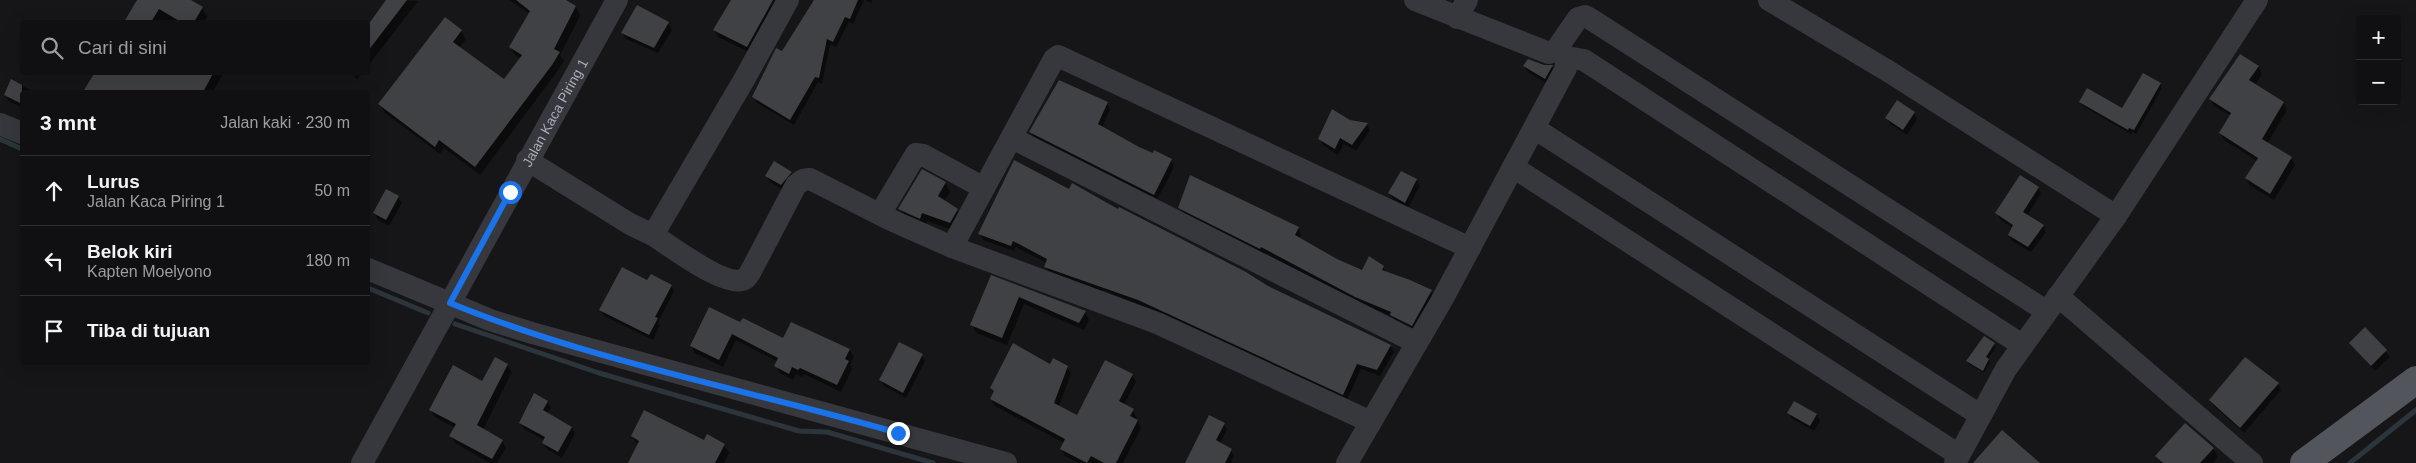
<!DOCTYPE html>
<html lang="id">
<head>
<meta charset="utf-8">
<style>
	body { margin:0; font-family:Arial,sans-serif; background:#19191b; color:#f1f3f6 }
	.controls { position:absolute; right:15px; top:15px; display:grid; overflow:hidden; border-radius:5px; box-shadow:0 5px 20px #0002 }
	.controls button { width:45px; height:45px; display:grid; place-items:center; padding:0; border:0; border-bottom:1px solid #303032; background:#101012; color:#f1f3f6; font:25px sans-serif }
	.stop { position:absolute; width:15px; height:15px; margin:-11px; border:4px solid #1a73e8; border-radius:50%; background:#fff }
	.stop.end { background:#1a73e8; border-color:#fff; box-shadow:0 1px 5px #0008 }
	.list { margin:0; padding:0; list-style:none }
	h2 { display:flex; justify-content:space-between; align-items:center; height:65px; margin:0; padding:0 20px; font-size:21px }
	h2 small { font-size:16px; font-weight:400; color:#9c9d9f }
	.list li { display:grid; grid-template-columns:32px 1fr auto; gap:15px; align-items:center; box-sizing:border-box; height:70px; padding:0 20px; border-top:1px solid #303032 }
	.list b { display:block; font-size:19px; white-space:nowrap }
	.list p { margin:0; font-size:16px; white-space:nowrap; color:#9c9d9f }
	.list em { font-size:16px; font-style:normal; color:#9c9d9f }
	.icon { flex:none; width:28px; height:28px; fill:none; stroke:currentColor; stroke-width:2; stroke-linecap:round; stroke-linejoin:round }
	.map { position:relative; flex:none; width:2416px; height:463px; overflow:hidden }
	.search { position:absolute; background:#101012; box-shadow:0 5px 20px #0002; left:20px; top:20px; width:350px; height:55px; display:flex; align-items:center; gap:12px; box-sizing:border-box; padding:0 18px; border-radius:5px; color:#9c9d9f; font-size:19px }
	.panel { position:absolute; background:#101012; box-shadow:0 5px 20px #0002; left:20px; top:90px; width:350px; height:275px; border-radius:5px }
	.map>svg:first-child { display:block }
	.shadow { fill:#0007 }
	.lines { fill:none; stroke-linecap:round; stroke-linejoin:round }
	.stream { stroke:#2c353c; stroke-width:5 }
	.building { fill:#404145 }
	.minor { stroke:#37383d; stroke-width:22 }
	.major { stroke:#53555c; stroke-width:28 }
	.route { stroke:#1a73e8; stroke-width:6 }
	.labels { text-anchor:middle; stroke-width:4; stroke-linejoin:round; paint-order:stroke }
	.street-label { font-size:14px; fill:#a8adb8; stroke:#111113 }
</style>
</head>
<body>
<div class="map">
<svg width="2416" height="463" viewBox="0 0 2416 463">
	<rect width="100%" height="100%" fill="#161618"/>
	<g class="shadow">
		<path d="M135,0H188L202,8L207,17L204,22H126L138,2Z"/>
		<path d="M388,0L418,1L368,66V27Z"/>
		<path d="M509,0H564L576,7L580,16L560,55L564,61L556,73L480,175L444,148L440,154L385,113L380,104L461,31L466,39L459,48L504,81L521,59L515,55L510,47L529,13Z"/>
		<path d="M733,0H781L751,53L718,37L714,30Z"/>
		<path d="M816,0H864L853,24L849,22L836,47L830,44L822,84L818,82L794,125L757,103L754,97Z"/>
		<path d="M865,0H873L871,3Z"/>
		<path d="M668,23L672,30L658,53L626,39L622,33Z"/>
		<path d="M1524,66H1552L1555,72L1549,85L1528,72Z"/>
		<path d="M2258,66L2262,74L2255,85L2283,102L2287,110L2267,144L2291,158L2295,165L2274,200L2250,186L2246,178L2257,161L2224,140L2220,133L2231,116L2214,106L2210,99Z"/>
		<path d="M96,72H224L213,92H85Z"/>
		<path d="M349,72H363L357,79Z"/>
		<path d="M12,81L35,92H22V108L9,101L5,95Z"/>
		<path d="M2160,84L2162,88L2136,134L2132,132L2131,134L2083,106L2081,102L2123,110Z"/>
		<path d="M1107,103L1110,109L1102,128L1138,148L1171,160L1174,167L1157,200L1034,138L1031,132Z"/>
		<path d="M1914,113L1917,119L1907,135L1890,124L1886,118Z"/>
		<path d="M1367,124L1370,130L1356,151L1344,144L1338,155L1323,145L1320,139Z"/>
		<path d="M791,172L795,178L785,191L770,182L767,176Z"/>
		<path d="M1416,180L1420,186L1408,208L1393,199L1390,193Z"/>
		<path d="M945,183L950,192L944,201L957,210L961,218L955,231L927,221L925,226L905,217L900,209Z"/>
		<path d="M2038,188L2041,194L2027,216L2043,226L2046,232L2031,252L2012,241L2009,235L2013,228L2000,219L1997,213Z"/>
		<path d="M1070,191L1119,210L1268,287L1390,345L1394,352L1380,376L1361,369L1347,400L1167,317L1103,290L1101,293L1049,273L1046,267L1047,263L1016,247L1014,251L983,240L980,234Z"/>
		<path d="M398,197L402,203L389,226L378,220L374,213Z"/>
		<path d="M1180,207L1298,228L1301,234L1299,239L1336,260L1362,271L1383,267L1387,274L1431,292L1435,298L1415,331L1395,321L1393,317L1359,303L1265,253L1264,254L1183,214Z"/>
		<path d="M992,277L1085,312L1089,320L1084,330L1024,304L1007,345L976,333L972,325Z"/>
		<path d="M648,282L671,286L674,291L658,322L660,325L653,340L604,316L601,310Z"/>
		<path d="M792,323L850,350L854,357L850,365L852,369L841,392L804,374L802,377L796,374L793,380L780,373L776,366L778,362L736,340L723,367L695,353L691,346L741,324L783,340Z"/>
		<path d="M2365,329L2390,357L2375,371L2351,343Z"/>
		<path d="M1994,344L1996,347L1988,359L1990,362L1984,373L1969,364L1967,361L1973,351Z"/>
		<path d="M922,355L925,361L906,398L884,386L880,380Z"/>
		<path d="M507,365L512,372L483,430L502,440L506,448L497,463H490L455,443L451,436L455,428L435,417L430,410L483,382Z"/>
		<path d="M1050,366L1067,367L1071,374L1059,406L1078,416L1132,375L1136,382L1124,405L1133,410L1141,428L1123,463H1079L1065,456L1061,449L1064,443L995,406L991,399L994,393L991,388Z"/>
		<path d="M2278,384L2281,390L2244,433L2214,406L2210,400Z"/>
		<path d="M547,401L551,408L547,414L572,428L575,434L562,458L547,449L543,443L544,440L524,429L520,423Z"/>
		<path d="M1794,402L1817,415L1820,421L1814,431L1792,419L1789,413Z"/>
		<path d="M1224,424L1227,430L1220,444L1231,450L1234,456L1231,463H1186Z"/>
		<path d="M632,436L724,445L729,453L724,463H629L638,445Z"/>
		<path d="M2213,448L2218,457L2213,463H2161L2157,456Z"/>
	</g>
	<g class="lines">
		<g class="stream">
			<path d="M0,139L22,149"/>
			<path d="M368,288L428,313"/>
			<path d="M455,324L599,373L799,431L827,432L933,463"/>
			<path d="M2350,463L2416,410"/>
		</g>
	</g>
	<g class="building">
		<path d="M137,0H191L203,7L194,22H181L159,9L151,22H124Z"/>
		<path d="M386,0H407L368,51V25Z"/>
		<path d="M516,0H566L576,6L554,49L560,52L552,65L475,167L439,140L435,147L378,104L445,17L462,30L453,42L504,79L522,55L509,47L530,11Z"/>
		<path d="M731,0H773L747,47L713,30Z"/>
		<path d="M814,0H858L850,19L845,17L833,42L827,39L819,78L815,77L790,120L752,97L776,48L782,51Z"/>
		<path d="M637,5L669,22L654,48L621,33Z"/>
		<path d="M2240,54L2259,66L2249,80L2284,102L2262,139L2292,157L2270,194L2245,178L2258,158L2219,133L2231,113L2209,99Z"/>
		<path d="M1528,59L1544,65H1553L1545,79L1523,66Z"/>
		<path d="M95,72H214L203,92H83Z"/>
		<path d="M2143,73L2161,83L2134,130L2129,128L2128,130L2079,102L2087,88L2122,108Z"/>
		<path d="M11,79L22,85V104L4,95Z"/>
		<path d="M1059,80L1108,102L1098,124L1139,147L1153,153L1154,150L1172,159L1154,195L1029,132Z"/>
		<path d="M1897,100L1915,112L1903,130L1885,118Z"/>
		<path d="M1332,109L1350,120L1368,123L1352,145L1340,138L1335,149L1318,139Z"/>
		<path d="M1014,160L1069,189L1072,183L1118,209L1119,207L1246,272L1268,286L1391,345L1377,370L1357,364L1343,395L1138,300L1044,267L1047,259L1013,241L1011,246L978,234Z"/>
		<path d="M774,161L792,172L781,185L765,176Z"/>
		<path d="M922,169L946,182L938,196L958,209L950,223L922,213L920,219L898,209Z"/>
		<path d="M1401,171L1417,179L1405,203L1388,193Z"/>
		<path d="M1190,175L1299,227L1295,235L1337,259L1362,270L1369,256L1384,266L1382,270L1410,280L1432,290L1412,326L1390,315L1391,312L1355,297L1261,247L1260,249L1178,208Z"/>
		<path d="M2020,175L2039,187L2023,212L2044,225L2028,247L2008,235L2013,225L1995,213Z"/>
		<path d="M386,189L399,196L386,220L373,213Z"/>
		<path d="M622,267L647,280L651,274L672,285L655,317L658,318L649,335L599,310Z"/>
		<path d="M991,275L1086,311L1079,323L1019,297L1002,338L970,325Z"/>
		<path d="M709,307L740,322L743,318L783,338L791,322L850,349L845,359L849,361L837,385L800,368L798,370L792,367L789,374L774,366L778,358L732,334L719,360L690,346Z"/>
		<path d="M2365,327L2387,350L2371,366L2349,343Z"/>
		<path d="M1984,336L1995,343L1986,357L1989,359L1983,371L1966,361Z"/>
		<path d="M899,342L923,354L903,393L879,380Z"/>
		<path d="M1013,343L1050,364L1053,358L1068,366L1054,403L1077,415L1105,360L1133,374L1119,401L1134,409L1130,416L1138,420L1116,463H1104L1091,456L1087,463L1060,449L1065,439L990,399L994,391L990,388Z"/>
		<path d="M495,357L508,364L477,425L503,440L492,459L449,436L456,424L429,410L453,365L482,381Z"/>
		<path d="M2245,357L2279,383L2240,428L2209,400Z"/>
		<path d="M534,393L548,401L543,410L572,427L558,452L542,443L545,437L519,423Z"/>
		<path d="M1794,401L1817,414L1810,426L1787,413Z"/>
		<path d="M644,410L704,440L707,434L725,444L715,463H628L639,441L631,436Z"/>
		<path d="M1209,415L1225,423L1216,440L1232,449L1225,463H1185Z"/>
		<path d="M2185,423L2214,448L2200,463H2163L2155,456Z"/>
		<path d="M2002,430L2040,463H1973Z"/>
	</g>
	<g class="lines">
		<g class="minor">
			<path d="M1415,0L1549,53L1556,50L1578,18L1585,16L1589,18L2046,311"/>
			<path d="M1769,0L1888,71L2116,216"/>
			<path d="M1457,18L1467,0"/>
			<path d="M1566,57L1584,60L2022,345"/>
			<path d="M0,124L22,133"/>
			<path d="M1534,128L1980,415"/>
			<path d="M1012,138L1417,343"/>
			<path d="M527,160L630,224L653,235L745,78L788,0"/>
			<path d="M1513,167L1959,455"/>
			<path d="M880,214L916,154L923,155L984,188"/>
			<path d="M653,235C670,246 723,286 742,280C747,279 749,274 752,269L796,185L803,180L810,179L891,220L952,247L1157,323L1371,422"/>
			<path d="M952,247L1054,59L1058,56L1470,248"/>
			<path d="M368,269L490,320L532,333L1006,463"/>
			<path d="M2058,296L2252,463"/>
			<path id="s1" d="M362,463L617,0"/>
			<path d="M1347,463L1442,300L1566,68V57L1559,47"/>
			<path d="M1955,463L2006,369L2116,216L2257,0"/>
		</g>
		<path class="major" d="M2304,463L2416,380"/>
	</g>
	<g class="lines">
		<path class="route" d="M510,192L450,303C594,362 749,390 898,433"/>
	</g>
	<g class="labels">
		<g class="street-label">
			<text dy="5" stroke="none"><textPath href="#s1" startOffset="400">Jalan Kaca Piring 1</textPath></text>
		</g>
	</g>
</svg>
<div class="controls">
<button>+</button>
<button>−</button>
</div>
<div class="stop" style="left:510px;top:192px"></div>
<div class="stop end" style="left:898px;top:433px"></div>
<div class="search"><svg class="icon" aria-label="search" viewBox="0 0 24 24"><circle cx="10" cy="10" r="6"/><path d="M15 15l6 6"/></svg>Cari di sini</div>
<section class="panel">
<h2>3 mnt<small>Jalan kaki · 230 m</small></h2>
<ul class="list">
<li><svg class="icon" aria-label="ahead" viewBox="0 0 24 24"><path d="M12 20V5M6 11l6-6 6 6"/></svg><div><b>Lurus</b><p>Jalan Kaca Piring 1</p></div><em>50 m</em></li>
<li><svg class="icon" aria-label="left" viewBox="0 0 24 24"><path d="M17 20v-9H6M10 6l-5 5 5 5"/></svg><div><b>Belok kiri</b><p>Kapten Moelyono</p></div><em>180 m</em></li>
<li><svg class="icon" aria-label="arrive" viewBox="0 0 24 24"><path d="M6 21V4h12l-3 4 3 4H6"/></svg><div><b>Tiba di tujuan</b></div></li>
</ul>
</section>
</div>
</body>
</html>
